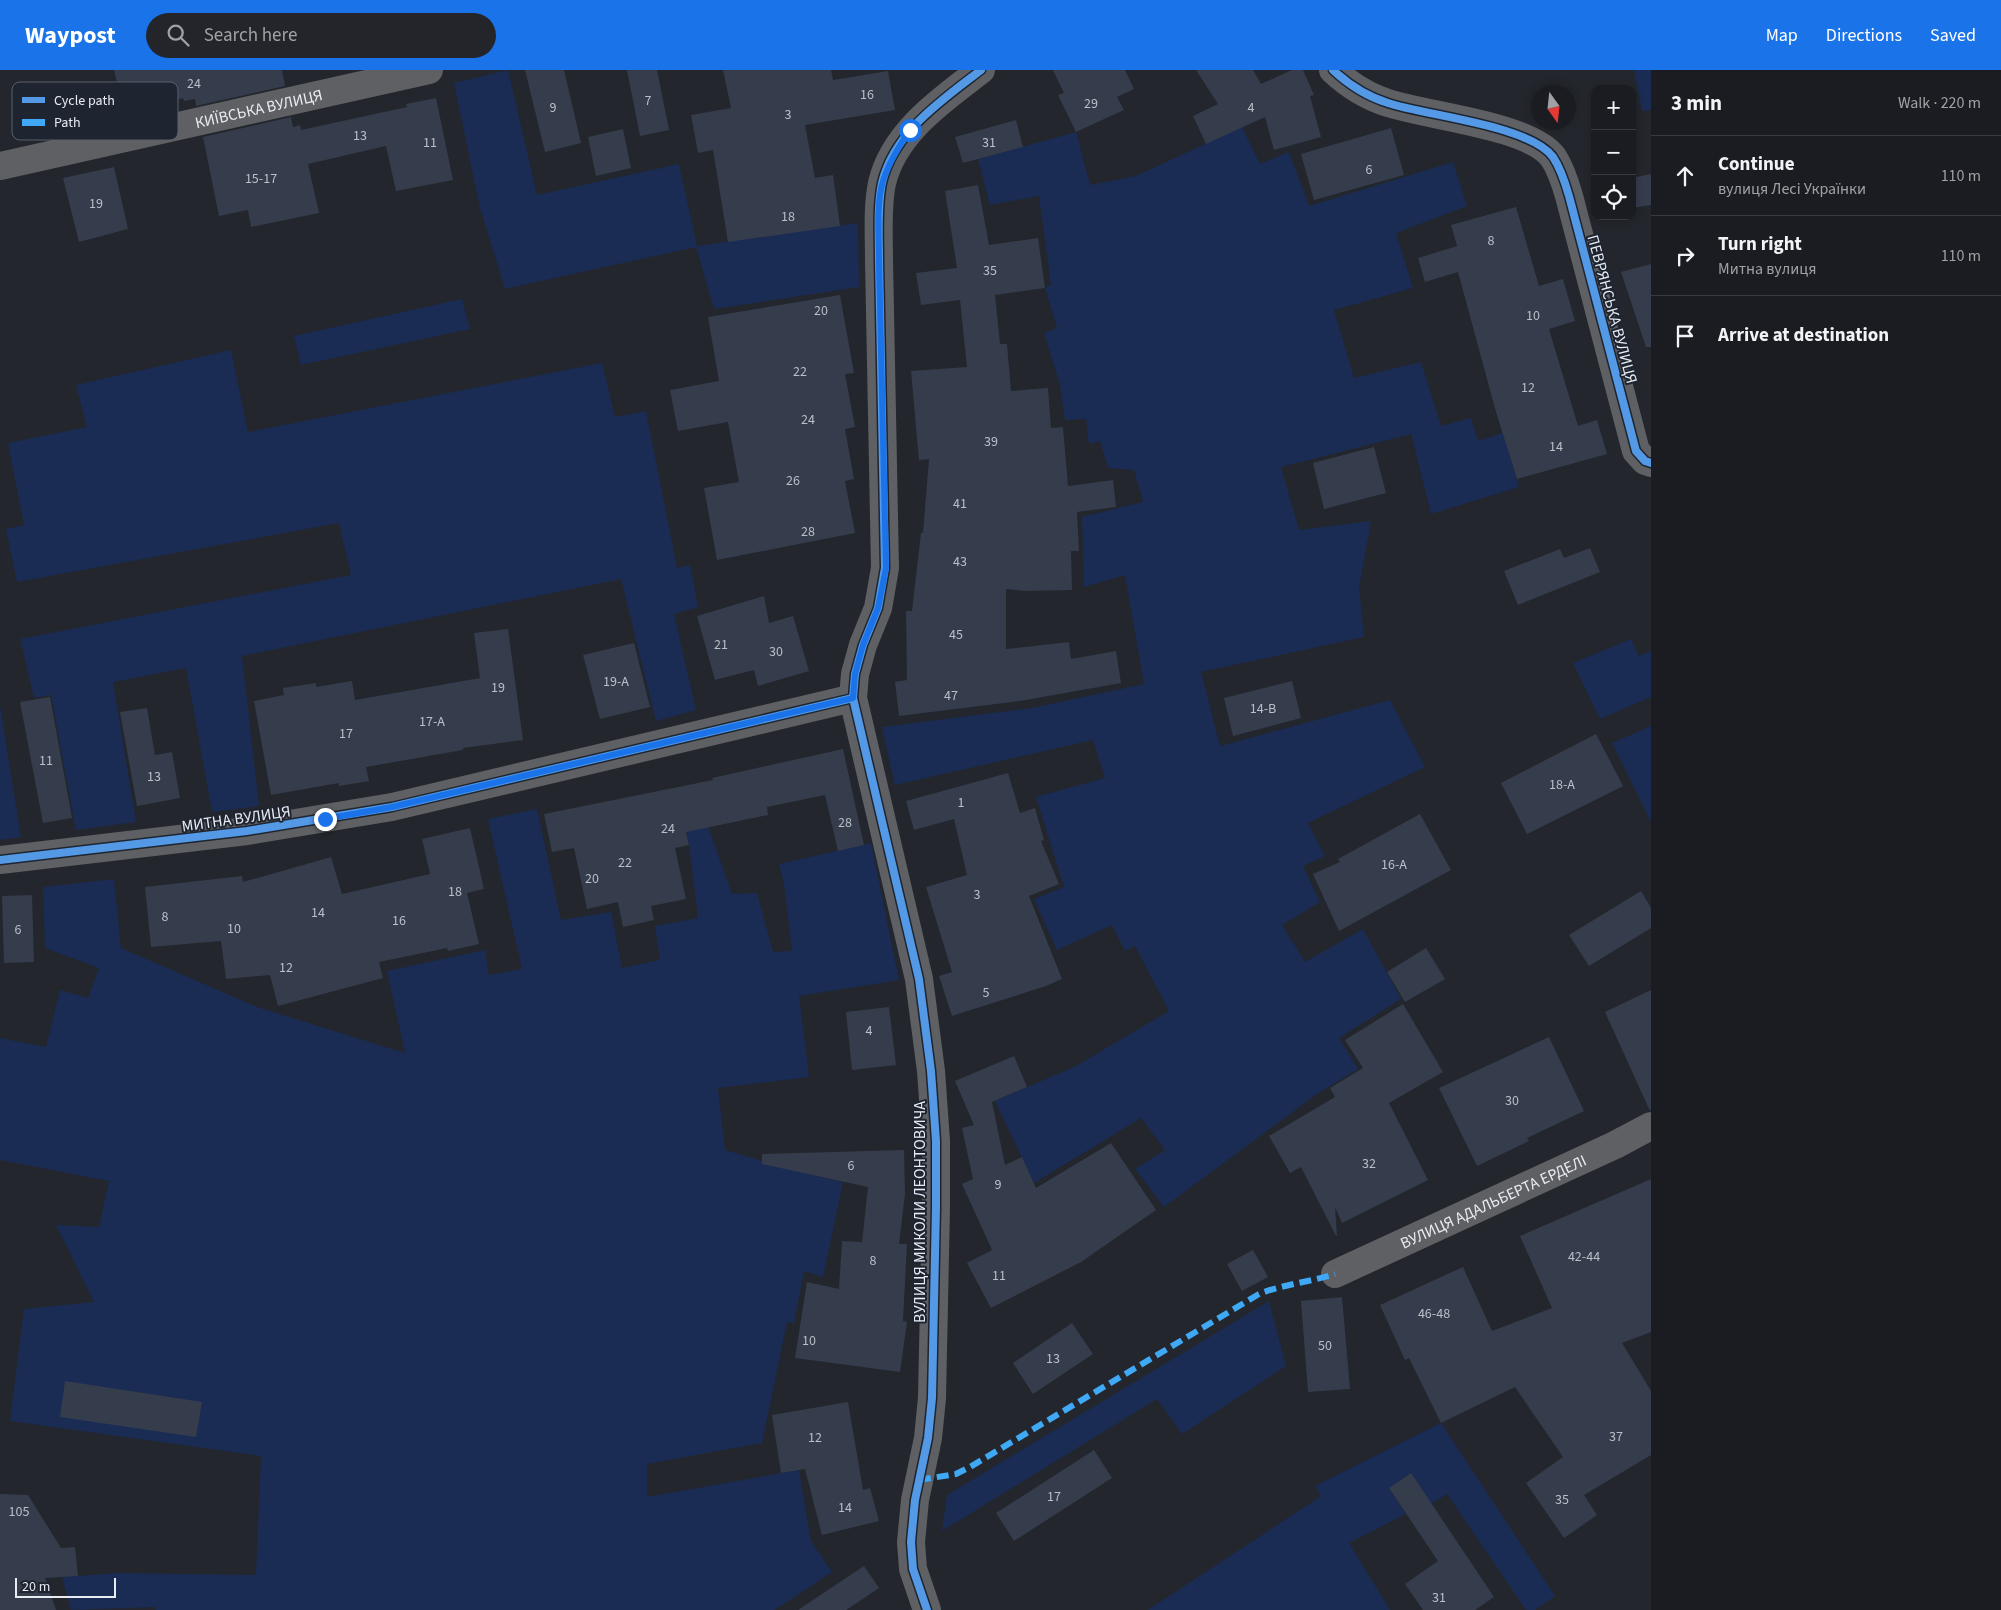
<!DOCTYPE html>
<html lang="en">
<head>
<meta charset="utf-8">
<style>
	body { margin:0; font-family:"Source Sans 3",sans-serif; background:#23252a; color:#f1f3f6 }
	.controls { position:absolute; right:15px; top:15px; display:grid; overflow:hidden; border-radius:10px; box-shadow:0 2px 8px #0003 }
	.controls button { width:45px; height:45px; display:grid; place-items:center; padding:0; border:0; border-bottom:1px solid #383a3f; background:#1a1c21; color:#f1f3f6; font:25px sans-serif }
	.compass { position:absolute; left:1531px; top:15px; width:45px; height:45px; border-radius:50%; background:#1a1c21; box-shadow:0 2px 8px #0003; rotate:165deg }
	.scale { position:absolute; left:15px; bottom:12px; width:101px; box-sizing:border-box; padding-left:5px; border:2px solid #e7ebf2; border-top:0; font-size:14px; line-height:18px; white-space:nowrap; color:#e7ebf2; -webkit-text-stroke:4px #1f2530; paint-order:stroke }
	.stop { position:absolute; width:15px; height:15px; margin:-11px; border:4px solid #1a73e8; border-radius:50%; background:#fff }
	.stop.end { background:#1a73e8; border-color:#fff; box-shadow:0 1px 5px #0008 }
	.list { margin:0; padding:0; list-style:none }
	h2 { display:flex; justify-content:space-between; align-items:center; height:65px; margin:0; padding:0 20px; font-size:21px }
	h2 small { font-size:16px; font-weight:400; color:#9fa1a5 }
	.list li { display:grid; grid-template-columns:32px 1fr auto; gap:15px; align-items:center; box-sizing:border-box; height:80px; padding:0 20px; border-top:1px solid #383a3f }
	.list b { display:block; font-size:19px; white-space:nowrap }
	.list p { margin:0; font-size:16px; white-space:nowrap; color:#9fa1a5 }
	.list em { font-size:16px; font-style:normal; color:#9fa1a5 }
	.icon { flex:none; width:28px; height:28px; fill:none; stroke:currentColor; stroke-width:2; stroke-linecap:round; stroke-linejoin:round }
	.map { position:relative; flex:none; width:1651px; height:1540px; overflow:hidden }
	header { display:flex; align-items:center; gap:30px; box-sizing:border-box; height:70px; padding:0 25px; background:#1a73e8; color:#fff }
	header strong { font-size:24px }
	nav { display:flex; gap:28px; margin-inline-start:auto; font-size:18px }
	.search { width:350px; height:45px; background:#23252a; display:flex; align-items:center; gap:12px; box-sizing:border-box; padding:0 18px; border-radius:28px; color:#9fa1a5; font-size:19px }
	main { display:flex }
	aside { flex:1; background:#1a1c21 }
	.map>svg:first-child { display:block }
	.green { fill:#1a2c54 }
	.building { fill:#353c4c }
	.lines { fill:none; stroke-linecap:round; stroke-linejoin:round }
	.street { stroke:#5e6064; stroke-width:28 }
	.quiet { stroke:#3fa9f5; stroke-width:6; stroke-dasharray:12 6; stroke-linecap:butt }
	.cycleway-casing { stroke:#1f2530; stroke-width:11 }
	.cycleway { stroke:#5399e6; stroke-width:8 }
	.route { stroke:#1a73e8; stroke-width:6 }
	.labels { text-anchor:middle; stroke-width:4; stroke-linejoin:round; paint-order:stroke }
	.number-label { font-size:14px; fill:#babfc8 }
	.street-label { font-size:16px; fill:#e7ebf2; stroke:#1f2530 }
	.key { fill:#1f2530; stroke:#5b606a; stroke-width:1 }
	.key-label { font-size:14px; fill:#e7ebf2 }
</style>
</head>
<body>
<header>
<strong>Waypost</strong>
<div class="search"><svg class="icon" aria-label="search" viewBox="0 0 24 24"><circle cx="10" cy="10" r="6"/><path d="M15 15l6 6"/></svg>Search here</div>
<nav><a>Map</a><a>Directions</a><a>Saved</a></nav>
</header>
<main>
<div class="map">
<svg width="1651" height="1540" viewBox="0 0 1651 1540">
	<rect width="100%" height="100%" fill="#23262c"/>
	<g class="green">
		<path d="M508,0L537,125L679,94L697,176L858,153L859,217L714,239L696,177L505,219L480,138L454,13Z"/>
		<path d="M1634,0H1651V40L1642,41Z"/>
		<path d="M1242,57L1260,94L1289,82L1309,136L1453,92L1467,136L1396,163L1413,218L1334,240L1354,308L1421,292L1441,356L1471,348L1478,371L1503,363L1519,417L1431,444L1411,364L1281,397L1299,460L1371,451L1359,518L1364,567L1201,602L1220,676L1390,630L1425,697L1308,753L1325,786L1303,796L1320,832L1282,855L1305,892L1363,859L1401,929L1339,968L1358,999L1317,1024L1164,1137L1135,1099L1165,1080L1141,1048L1034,1113L995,1031L1076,996L1169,941L1135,876L1125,881L1112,855L1057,880L1034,829L1064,817L1036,727L1105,708L1093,670L895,715L882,657L1032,638L1144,614L1125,505L1084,517L1082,447L1143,432L1134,400L1108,398L1100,371L1089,374L1086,349L1065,350L1060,315L1044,263L1057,258L1045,218L1051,215L1039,126L990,135L978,89L1076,62L1090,115L1136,106Z"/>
		<path d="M462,229L470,259L301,295L294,266Z"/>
		<path d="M231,280L248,362L602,293L615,347L646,341L677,498L690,495L698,537L674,544L696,640L656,651L621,509L242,586L259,736L212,742L186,598L113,612L136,752L76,760L51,625L34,628L20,569L351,505L339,453L17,512L6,459L24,455L8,373L87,357L76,315Z"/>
		<path d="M1631,569L1639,586L1651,581V627L1600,649L1573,593Z"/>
		<path d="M0,635L21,767L0,770Z"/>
		<path d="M1651,656V752L1612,673Z"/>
		<path d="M702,738L732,824L757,823L773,882L792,881L784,814L779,794L871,773L899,910L799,926L809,1007L718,1018L725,1080L796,1101L843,1112L823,1207L804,1201L794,1253L787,1252L762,1373L647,1394V1427L799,1400L811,1471L832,1502L775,1540H156L155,1537L71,1540L62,1507L119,1503L256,1505L261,1386L10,1351L24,1239L94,1232L56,1155L99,1157L109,1111L0,1090V968L46,977L60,920L88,928L99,898L45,878L43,817L114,809L121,878L257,937L405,983L387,901L485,880L489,905L522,899L488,749L537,739L561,850L611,842L622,898L660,890L655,856L698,848L689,775L682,741Z"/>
		<path d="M1269,1231L1286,1296L1182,1364L1157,1329L942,1461L947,1425Z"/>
		<path d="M1441,1353L1555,1526L1535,1540H1526L1447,1424L1431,1434L1411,1403L1389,1418L1406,1444L1349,1473L1390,1540H1148L1321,1426L1315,1416Z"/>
	</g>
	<g class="building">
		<path d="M114,0H282L285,16L196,36L195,29L184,31L183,28L124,41Z"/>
		<path d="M525,0H564L581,73L545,82Z"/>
		<path d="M627,0H657L669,60L640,66Z"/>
		<path d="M723,0H831L833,10L888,1L895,40L805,55L815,108L833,105L840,156L728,172L713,80L698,83L691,45L731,38Z"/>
		<path d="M1053,0H1125L1134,19L1117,27L1124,40L1076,62L1058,25L1064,23Z"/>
		<path d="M1196,0H1253L1261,14L1292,0H1303L1314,25L1310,26L1321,67L1274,80L1265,47L1206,74L1193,46L1218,34Z"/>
		<path d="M436,28L453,110L396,121L386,76L308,94L319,143L251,157L248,140L219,146L203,67L291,47L293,57L300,55L301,60L407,37L406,34Z"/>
		<path d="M1016,50L1023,77L963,93L955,67Z"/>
		<path d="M1391,58L1404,105L1314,130L1301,84Z"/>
		<path d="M623,59L631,98L596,106L588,67Z"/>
		<path d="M114,97L128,159L79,172L63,108Z"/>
		<path d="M1651,104V135L1632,138V108Z"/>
		<path d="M978,115L989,175L1038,168L1045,218L995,225L1000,274H1007L1011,321L1048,318L1051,358L1063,357L1068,416L1113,410L1116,437L1077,442L1079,481H1071L1072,520L1025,521L1006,519V579L1069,572L1071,589L1116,581L1121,613L1020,631L899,646L895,612L907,610L906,541H912L921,463H923L929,389L919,390L911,301L967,297L960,230L921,235L916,203L957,198L945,121Z"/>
		<path d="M1516,137L1539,216L1563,209L1575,251L1549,259L1578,356L1597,350L1607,384L1517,409L1496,342L1458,202L1425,212L1418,188L1457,176L1451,155Z"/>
		<path d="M1651,194V277H1646L1621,202Z"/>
		<path d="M840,225L854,303L845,304L855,357L845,359L854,409L845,411L855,463L717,490L704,418L739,412L728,352L678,361L670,320L719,311L708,247Z"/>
		<path d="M1374,377L1386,423L1324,439L1313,393Z"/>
		<path d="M1590,478L1600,502L1518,535L1504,501L1560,479L1564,488Z"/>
		<path d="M764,526L769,553L793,546L809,601L758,616L754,600L715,610L697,546Z"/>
		<path d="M508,559L523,670L463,678V680L366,697L369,711L339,716V713L271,725L254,631L284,625L283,618L316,613V617L352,611L355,630L480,608L474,563Z"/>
		<path d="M634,573L650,637L600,649L583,585Z"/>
		<path d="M1292,611L1301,648L1233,666L1224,628Z"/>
		<path d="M50,627L72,748L43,753L20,632Z"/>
		<path d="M147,638L155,685L172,682L180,728L137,736L120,642Z"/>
		<path d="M1596,664L1623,716L1527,764L1501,713Z"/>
		<path d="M843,679L864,775L838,781L825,725L767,737L768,745L686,762L689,775L675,778L686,829L651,836L654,850L623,857L618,832L587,839L574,778L552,782L544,744L713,710L712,708Z"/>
		<path d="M1008,703L1020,743L1035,738L1044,770L1041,771L1059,814L1029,826L1062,909L1046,916L952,946L939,906L952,902L926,817L967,805L954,749L914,760L906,731Z"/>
		<path d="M1420,744L1451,800L1339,861L1313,804L1340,792L1338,789Z"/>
		<path d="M470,758L484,819L467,823L479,874L448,881L447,878L379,892L383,908L278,936L270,905L226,909L221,871L151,877L145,817L242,806L243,812L331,787L342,824L430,804L422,769Z"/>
		<path d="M1641,821L1651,838V858L1589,896L1569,865Z"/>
		<path d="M32,825L34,892L4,893L2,826Z"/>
		<path d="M1426,878L1445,909L1405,932L1387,902Z"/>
		<path d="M1651,920V1040L1650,1041L1605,942Z"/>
		<path d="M1403,934L1443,1002L1389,1033L1428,1110L1342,1153L1335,1137L1337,1166H1336L1301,1097L1290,1103L1269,1066L1335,1027L1330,1018L1363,998L1345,970Z"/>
		<path d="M889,937L896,995L852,1000L846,942Z"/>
		<path d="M1549,967L1584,1041L1527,1068L1529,1071L1477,1096L1439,1018Z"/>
		<path d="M1014,986L1027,1017L992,1032L1005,1095L1022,1087L1036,1118L1111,1073L1156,1140L1081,1192L991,1238L967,1193L992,1180L962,1114L973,1109L962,1058L974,1055L955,1011Z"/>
		<path d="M904,1080L905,1124L899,1174H907L903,1251L907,1252L900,1302L795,1288L807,1212L839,1219L842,1171L862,1172L868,1117L762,1094V1084Z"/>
		<path d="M1651,1109V1262L1622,1273L1651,1321V1385L1584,1425L1597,1445L1564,1468L1526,1413L1563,1387L1515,1317L1441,1353L1409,1288L1405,1290L1380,1235L1463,1197L1492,1261L1552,1238L1520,1166Z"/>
		<path d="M1253,1180L1268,1207L1242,1221L1227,1194Z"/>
		<path d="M1342,1227L1350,1319L1308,1322L1301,1231Z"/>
		<path d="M1072,1253L1093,1284L1033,1324L1013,1293Z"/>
		<path d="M65,1311L202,1332L196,1367L60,1347Z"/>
		<path d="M848,1332L863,1420L870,1418L879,1451L822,1465L805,1399L781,1403L772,1345Z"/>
		<path d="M1094,1380L1112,1408L1014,1471L996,1443Z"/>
		<path d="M1411,1403L1494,1527L1475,1540H1423L1405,1514L1438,1491L1389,1418Z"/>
		<path d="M0,1424L28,1425L61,1478L75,1477L78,1506L45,1508L56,1540H0Z"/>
		<path d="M864,1496L879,1518L846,1540H798Z"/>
	</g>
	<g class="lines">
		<g class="street">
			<path d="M1333,0C1349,15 1366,26 1388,33C1427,46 1529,55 1553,87C1561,99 1565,112 1569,126L1636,381L1645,391L1651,393"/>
			<path id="s1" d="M0,96L429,0"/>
			<path d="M0,790L247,761L392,737L853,628"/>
			<path id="s2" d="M1335,1204L1615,1075L1651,1056"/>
			<path d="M927,1540L913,1499L911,1472L915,1430L928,1368L932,1328L936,1137V1071L931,1001L919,909L853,628L855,604L863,575L878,538L885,498L879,190C879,165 877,137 882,113C894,62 942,30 981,0"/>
		</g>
		<path class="quiet" d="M919,1410L956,1404L970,1397L1259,1224C1284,1214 1310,1212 1335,1204"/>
		<defs>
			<g id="cycleway">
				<path d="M1333,0C1349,15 1366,26 1388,33C1427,46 1529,55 1553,87C1561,99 1565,112 1569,126L1636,381L1645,391L1651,393"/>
				<path d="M0,790L247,761L392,737L853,628"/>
				<path d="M927,1540L913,1499L911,1472L915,1430L928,1368L932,1328L936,1137V1071L931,1001L919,909L853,628L855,604L863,575L878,538L885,498L879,190C879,165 877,137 882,113C894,62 942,30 981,0"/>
			</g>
		</defs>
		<use href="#cycleway" class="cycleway-casing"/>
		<use href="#cycleway" class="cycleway"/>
	</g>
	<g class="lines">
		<path class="route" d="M325,749L392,737L853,628L855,604L863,575L878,538L886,498L879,190C879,166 876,134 883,111C889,92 899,76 910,60"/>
	</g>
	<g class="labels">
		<g class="number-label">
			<text x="194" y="18">24</text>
			<text x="867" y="29">16</text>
			<text x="648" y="35">7</text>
			<text x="1091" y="38">29</text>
			<text x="553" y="42">9</text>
			<text x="1251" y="42">4</text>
			<text x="788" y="49">3</text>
			<text x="360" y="70">13</text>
			<text x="430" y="77">11</text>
			<text x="989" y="77">31</text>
			<text x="1369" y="104">6</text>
			<text x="261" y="113">15-17</text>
			<text x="96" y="138">19</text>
			<text x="788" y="151">18</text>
			<text x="1491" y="175">8</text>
			<text x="990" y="205">35</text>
			<text x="821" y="245">20</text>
			<text x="1533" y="250">10</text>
			<text x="800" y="306">22</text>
			<text x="1528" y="322">12</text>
			<text x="808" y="354">24</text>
			<text x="991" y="376">39</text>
			<text x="1556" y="381">14</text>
			<text x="793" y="415">26</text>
			<text x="960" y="438">41</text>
			<text x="808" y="466">28</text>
			<text x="960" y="496">43</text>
			<text x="956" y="569">45</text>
			<text x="721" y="579">21</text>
			<text x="776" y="586">30</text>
			<text x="616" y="616">19-А</text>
			<text x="498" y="622">19</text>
			<text x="951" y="630">47</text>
			<text x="1263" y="643">14-В</text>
			<text x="432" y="656">17-А</text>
			<text x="346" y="668">17</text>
			<text x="46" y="695">11</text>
			<text x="154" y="711">13</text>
			<text x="1562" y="719">18-А</text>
			<text x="961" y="737">1</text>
			<text x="845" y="757">28</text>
			<text x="668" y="763">24</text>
			<text x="625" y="797">22</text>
			<text x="1394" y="799">16-А</text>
			<text x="592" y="813">20</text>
			<text x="455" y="826">18</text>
			<text x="977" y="829">3</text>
			<text x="318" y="847">14</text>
			<text x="165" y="851">8</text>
			<text x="399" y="855">16</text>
			<text x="234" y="863">10</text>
			<text x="18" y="864">6</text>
			<text x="286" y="902">12</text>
			<text x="986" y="927">5</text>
			<text x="869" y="965">4</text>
			<text x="1512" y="1035">30</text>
			<text x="1369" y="1098">32</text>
			<text x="851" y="1100">6</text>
			<text x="998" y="1119">9</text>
			<text x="1584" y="1191">42-44</text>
			<text x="873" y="1195">8</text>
			<text x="999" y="1210">11</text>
			<text x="1434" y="1248">46-48</text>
			<text x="809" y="1275">10</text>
			<text x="1325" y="1280">50</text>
			<text x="1053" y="1293">13</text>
			<text x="1616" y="1371">37</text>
			<text x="815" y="1372">12</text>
			<text x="1054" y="1431">17</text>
			<text x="1562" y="1434">35</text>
			<text x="845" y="1442">14</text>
			<text x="19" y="1446">105</text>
			<text x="1439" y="1532">31</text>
		</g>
		<g class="street-label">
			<text dy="6" stroke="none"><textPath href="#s1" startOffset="265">КИЇВСЬКА ВУЛИЦЯ</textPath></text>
			<text transform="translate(1613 239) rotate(75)" y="6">ПЕВРЯНСЬКА ВУЛИЦЯ</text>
			<text transform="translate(236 748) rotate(-8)" y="6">МИТНА ВУЛИЦЯ</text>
			<text dy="6" stroke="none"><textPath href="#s2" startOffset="174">ВУЛИЦЯ АДАЛЬБЕРТА ЕРДЕЛІ</textPath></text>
			<text transform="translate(919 1142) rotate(-90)" y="6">ВУЛИЦЯ МИКОЛИ ЛЕОНТОВИЧА</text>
		</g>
	</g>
	<rect x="12" y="12" width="166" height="58" rx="8" class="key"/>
	<rect x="22" y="27" width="23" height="6" fill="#5399e6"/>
	<rect x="22" y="49" width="23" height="7" fill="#3fa9f5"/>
	<g class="key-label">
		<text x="54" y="35">Cycle path</text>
		<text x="54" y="57">Path</text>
	</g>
</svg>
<div class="controls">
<button>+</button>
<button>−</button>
<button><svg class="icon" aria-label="locate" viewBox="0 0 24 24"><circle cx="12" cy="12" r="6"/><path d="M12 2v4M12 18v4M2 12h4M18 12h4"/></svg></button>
</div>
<svg class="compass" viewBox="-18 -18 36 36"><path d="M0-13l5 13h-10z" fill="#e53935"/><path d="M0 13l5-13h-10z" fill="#9fa1a5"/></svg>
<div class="scale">20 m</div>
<div class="stop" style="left:910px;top:60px"></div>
<div class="stop end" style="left:325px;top:749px"></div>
</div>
<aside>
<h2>3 min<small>Walk · 220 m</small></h2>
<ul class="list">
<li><svg class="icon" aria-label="ahead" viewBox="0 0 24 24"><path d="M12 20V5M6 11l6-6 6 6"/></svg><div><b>Continue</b><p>вулиця Лесі Українки</p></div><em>110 m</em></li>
<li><svg class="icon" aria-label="right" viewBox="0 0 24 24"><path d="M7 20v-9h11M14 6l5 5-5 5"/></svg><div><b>Turn right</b><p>Митна вулиця</p></div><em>110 m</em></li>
<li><svg class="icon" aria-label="arrive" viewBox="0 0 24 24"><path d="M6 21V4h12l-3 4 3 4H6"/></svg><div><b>Arrive at destination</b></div></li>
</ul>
</aside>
</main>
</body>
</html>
